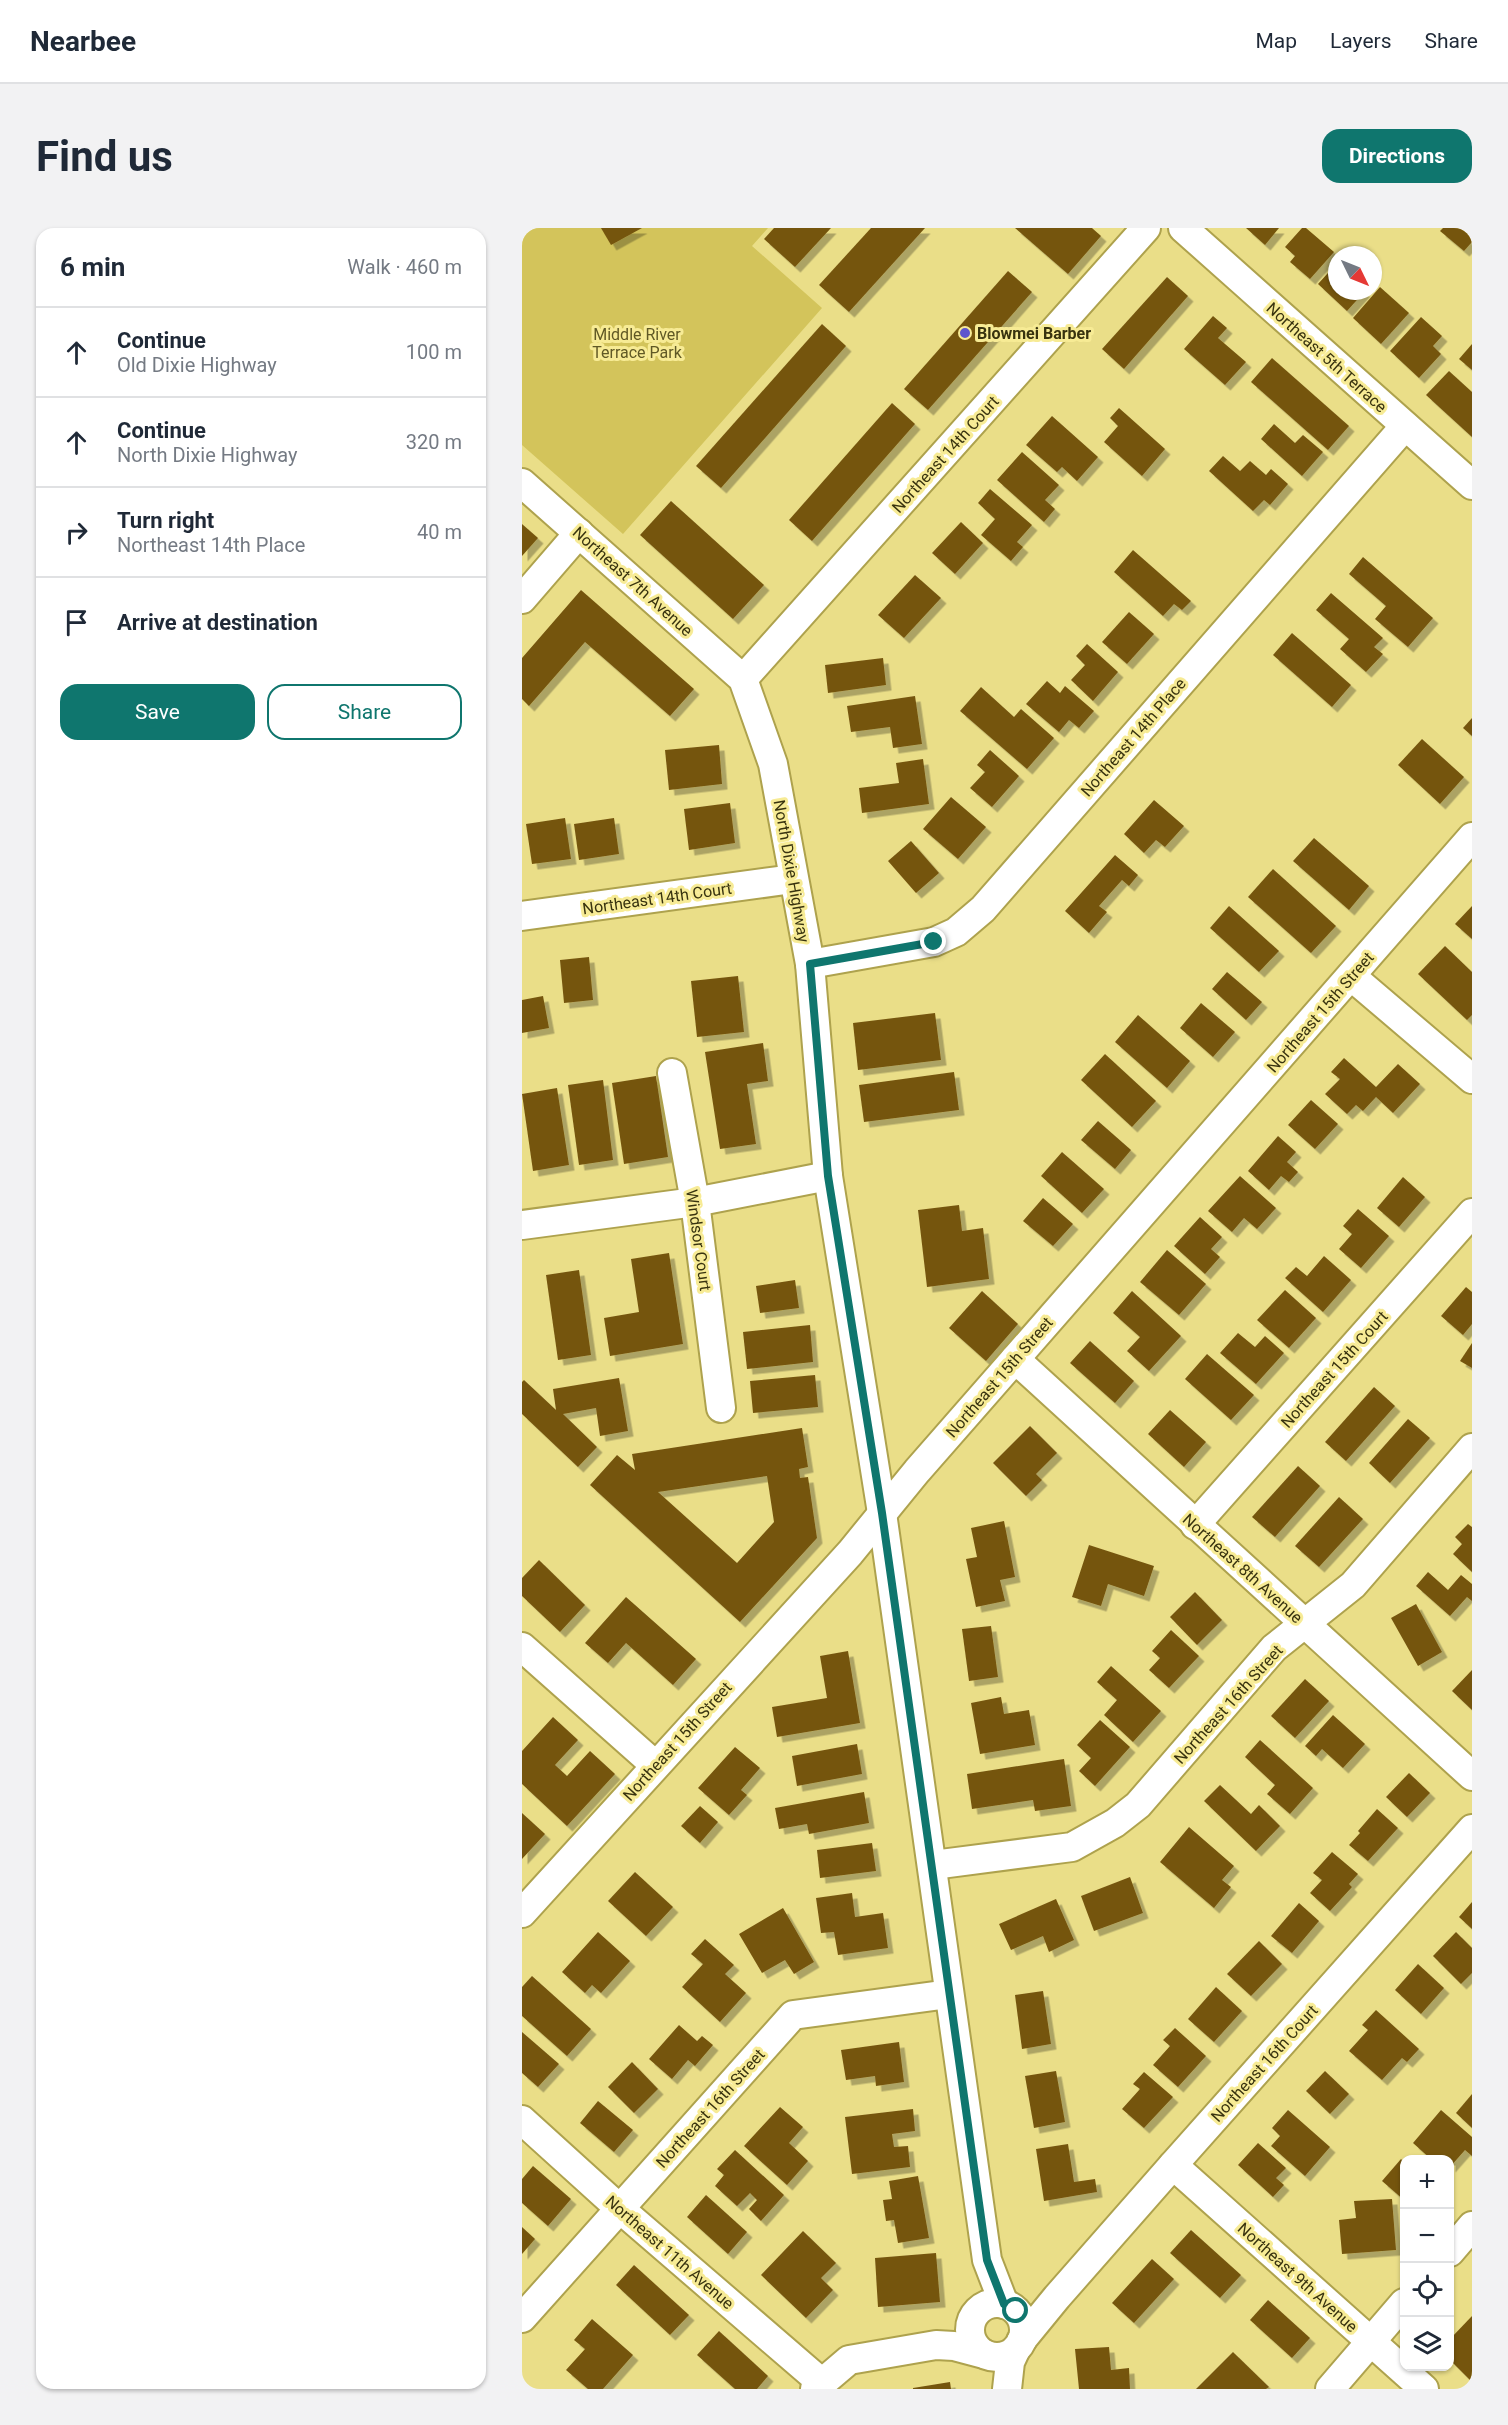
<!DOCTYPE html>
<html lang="en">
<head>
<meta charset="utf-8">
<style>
	body { margin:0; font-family:Roboto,sans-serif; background:#f2f2f3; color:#1f2937 }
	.controls { position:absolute; right:18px; bottom:18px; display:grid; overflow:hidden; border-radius:12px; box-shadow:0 2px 4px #0004 }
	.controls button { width:54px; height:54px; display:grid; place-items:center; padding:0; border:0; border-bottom:2px solid #e0e1e3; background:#fff; color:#1f2937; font:30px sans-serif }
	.compass { position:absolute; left:806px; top:18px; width:54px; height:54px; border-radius:50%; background:#fff; box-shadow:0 2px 4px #0004; rotate:133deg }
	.stop { position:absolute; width:18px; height:18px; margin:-14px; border:4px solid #0f766e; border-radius:50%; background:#fff }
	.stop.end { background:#0f766e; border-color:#fff; box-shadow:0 2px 6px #0008 }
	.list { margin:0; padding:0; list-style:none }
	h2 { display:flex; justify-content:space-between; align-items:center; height:78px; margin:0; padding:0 24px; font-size:26px }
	h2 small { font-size:20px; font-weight:400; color:#747a83 }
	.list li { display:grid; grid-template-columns:39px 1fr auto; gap:18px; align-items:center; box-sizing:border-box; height:90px; padding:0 24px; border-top:2px solid #e0e1e3 }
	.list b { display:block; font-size:22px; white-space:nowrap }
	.list p { margin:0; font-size:20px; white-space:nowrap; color:#747a83 }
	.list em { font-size:20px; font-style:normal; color:#747a83 }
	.actions { display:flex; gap:12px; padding:18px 24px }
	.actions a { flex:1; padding:14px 0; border:2px solid #0f766e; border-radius:18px; text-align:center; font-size:21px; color:#0f766e }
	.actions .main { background:#0f766e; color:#fff }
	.icon { flex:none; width:33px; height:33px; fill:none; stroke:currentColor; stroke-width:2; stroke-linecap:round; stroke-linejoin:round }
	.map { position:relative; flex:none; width:950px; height:2161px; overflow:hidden; border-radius:18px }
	header { display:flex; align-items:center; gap:36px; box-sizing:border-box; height:84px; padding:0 30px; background:#fff; border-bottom:2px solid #e0e1e3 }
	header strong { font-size:28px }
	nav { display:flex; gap:33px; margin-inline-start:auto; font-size:21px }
	.intro { display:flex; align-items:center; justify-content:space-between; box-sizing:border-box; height:144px; padding:0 36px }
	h1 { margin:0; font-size:42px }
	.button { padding:15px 27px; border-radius:18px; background:#0f766e; color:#fff; font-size:21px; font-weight:700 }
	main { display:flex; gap:36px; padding:0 36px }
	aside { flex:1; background:#fff; border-radius:18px; box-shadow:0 2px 4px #0004 }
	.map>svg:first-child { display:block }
	.green { fill:#d3c45b }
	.building { fill:#755511; fill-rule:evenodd; filter:url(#shadow) }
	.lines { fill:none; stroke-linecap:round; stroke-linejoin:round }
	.minor-casing { stroke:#aea24d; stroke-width:32 }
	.minor { stroke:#fff; stroke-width:28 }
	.route { stroke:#0f766e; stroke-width:8 }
	.poi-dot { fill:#5e56ce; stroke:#f7eb95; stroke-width:2 }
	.labels { text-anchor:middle; stroke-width:6; stroke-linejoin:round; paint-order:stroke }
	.poi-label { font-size:16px; font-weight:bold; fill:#38330f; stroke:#f7eb95; text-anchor:start }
	.park-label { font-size:16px; fill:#605925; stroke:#f7eb95 }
	.street-label { font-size:16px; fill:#38330f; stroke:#f7eb95 }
</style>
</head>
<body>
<header>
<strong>Nearbee</strong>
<nav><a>Map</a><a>Layers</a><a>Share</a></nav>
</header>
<div class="intro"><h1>Find us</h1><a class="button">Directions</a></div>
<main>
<aside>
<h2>6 min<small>Walk · 460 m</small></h2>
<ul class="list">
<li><svg class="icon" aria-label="ahead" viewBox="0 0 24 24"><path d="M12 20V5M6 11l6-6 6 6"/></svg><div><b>Continue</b><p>Old Dixie Highway</p></div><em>100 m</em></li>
<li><svg class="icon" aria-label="ahead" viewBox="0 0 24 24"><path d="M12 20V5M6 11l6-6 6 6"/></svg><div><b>Continue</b><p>North Dixie Highway</p></div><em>320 m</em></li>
<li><svg class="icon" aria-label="right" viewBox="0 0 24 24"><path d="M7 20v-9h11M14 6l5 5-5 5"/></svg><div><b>Turn right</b><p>Northeast 14th Place</p></div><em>40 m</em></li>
<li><svg class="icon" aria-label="arrive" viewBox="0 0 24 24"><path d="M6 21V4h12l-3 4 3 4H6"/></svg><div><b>Arrive at destination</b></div></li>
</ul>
<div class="actions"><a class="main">Save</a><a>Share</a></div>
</aside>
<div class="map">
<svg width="950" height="2161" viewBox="0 0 950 2161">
	<defs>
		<filter id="shadow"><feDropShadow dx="5.5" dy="5.5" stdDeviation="0" flood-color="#0004"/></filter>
	</defs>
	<rect width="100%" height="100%" fill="#eade88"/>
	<path class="green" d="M0,0H246L230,18L300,80L101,306L0,217Z"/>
	<g class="building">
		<path d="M79,0H120L89,17Z"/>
		<path d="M252,0H309L273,39L242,11Z"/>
		<path d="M349,0H403L327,84L297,57Z"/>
		<path d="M493,0H570L579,8L546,46Z"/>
		<path d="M724,0H757L743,17Z"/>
		<path d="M780,0H784L812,24L788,51L768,34L773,28L763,19Z"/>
		<path d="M921,0H950V14L942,23L918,3Z"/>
		<path d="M815,35V63H843L825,83L796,56Z"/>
		<path d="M486,43L510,64L406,182L382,161Z"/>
		<path d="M645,49L666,68L602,141L580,121Z"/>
		<path d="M858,59L887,85L859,116L831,90Z"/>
		<path d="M691,88L705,100L696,110L724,134L703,157L662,121Z"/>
		<path d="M899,89L920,108L911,118L919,126L897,150L868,123Z"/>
		<path d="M300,96L324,118L199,260L174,238Z"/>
		<path d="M950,116V142L937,131Z"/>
		<path d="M750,130L827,198L806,222L729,154Z"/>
		<path d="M927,143L950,164V209L904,167Z"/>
		<path d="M370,175L393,196L290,313L267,292Z"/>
		<path d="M597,180L643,221L620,248L582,214L596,198L588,190Z"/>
		<path d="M530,188L576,229L555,253L540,239L535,244L504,217Z"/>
		<path d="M752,196L773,215L781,207L801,224L780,248L739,211Z"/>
		<path d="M500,224L537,257L523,272L533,281L522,294L475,252Z"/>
		<path d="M701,228L718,243L728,233L744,247L749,241L766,256L748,277L742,272L731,283L687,243Z"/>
		<path d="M468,261L510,297L495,314L501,319L489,333L459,307L473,291L456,275Z"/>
		<path d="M149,273L242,357L211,391L118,307Z"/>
		<path d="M439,294L461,315L433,346L410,325Z"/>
		<path d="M0,296L16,310L0,328Z"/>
		<path d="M611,322L669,373L660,382L652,376L641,388L592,344Z"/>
		<path d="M841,329L911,390L886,419L853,391L864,378L827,346Z"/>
		<path d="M393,347L419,370L382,410L356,387Z"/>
		<path d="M59,362L172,461L148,488L63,414L7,478L0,471V430Z"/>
		<path d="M809,365L861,410L852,419L861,426L844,444L818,421L827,411L794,382Z"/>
		<path d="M607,384L632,406L605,436L580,414Z"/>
		<path d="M770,405L829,457L810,479L751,427Z"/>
		<path d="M565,416L596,444L571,473L549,452L563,437L554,428Z"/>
		<path d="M361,430L364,457L306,465L303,437Z"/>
		<path d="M525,453L538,465L543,458L572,483L557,500L547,492L537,504L504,476Z"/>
		<path d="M459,459L492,489L499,481L532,510L505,541L438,483Z"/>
		<path d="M393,468L400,516L371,520L368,499L329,504L325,478Z"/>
		<path d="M950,490V508L941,500Z"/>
		<path d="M900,511L942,549L918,576L876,537Z"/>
		<path d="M197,517L200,556L147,562L143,522Z"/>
		<path d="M468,522L497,548L470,579L448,560L463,544L455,537Z"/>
		<path d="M401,531L407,576L340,585L337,560L377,555L374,535Z"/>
		<path d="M429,569L464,599L436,631L401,601Z"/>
		<path d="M632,572L662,598L643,619L634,612L622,625L602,606Z"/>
		<path d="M208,575L213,615L167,622L162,581Z"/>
		<path d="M43,590L49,631L10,636L4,596Z"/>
		<path d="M92,590L97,626L57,632L52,596Z"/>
		<path d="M792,610L847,658L827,682L771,633Z"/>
		<path d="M389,613L417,645L394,665L366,633Z"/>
		<path d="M593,627L616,647L607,658L600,652L577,678L585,684L567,705L543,683Z"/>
		<path d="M751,641L814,698L789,725L726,669Z"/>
		<path d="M707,678L757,723L737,744L688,700Z"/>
		<path d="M950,678V711L933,696Z"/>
		<path d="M923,718L950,744V787L945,792L896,746Z"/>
		<path d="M67,729L71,772L42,775L38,732Z"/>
		<path d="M705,744L740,774L724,792L690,761Z"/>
		<path d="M216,748L222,804L175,809L169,753Z"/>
		<path d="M21,768L27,800L0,805V772Z"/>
		<path d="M679,775L713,804L691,829L658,800Z"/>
		<path d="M413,785L419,832L336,842L331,795Z"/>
		<path d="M616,787L668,833L645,860L593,814Z"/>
		<path d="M241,815L246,853L225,856L234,916L198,921L183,824Z"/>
		<path d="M583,826L634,873L610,899L559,852Z"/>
		<path d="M822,830L854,859L876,836L898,856L871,885L854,869L841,883L834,877L825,886L803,866L818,851L809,844Z"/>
		<path d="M432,844L437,882L342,894L337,857Z"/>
		<path d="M134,848L146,929L102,936L90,855Z"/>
		<path d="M81,852L91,932L57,937L46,857Z"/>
		<path d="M35,860L47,937L11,943L0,866Z"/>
		<path d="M789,872L816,896L793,921L766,897Z"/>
		<path d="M576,893L609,922L593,941L559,912Z"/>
		<path d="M756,908L774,924L765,934L776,944L767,954L759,948L747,962L726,943Z"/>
		<path d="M540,924L582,961L560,985L519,948Z"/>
		<path d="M718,948L754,980L735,1001L722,990L710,1004L686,983Z"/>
		<path d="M881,949L903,969L877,999L855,980Z"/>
		<path d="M521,970L551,996L531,1018L501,993Z"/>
		<path d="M437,977L440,1003L461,1000L467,1051L405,1059L396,982Z"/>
		<path d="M836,981L867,1008L839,1040L817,1021L830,1006L821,998Z"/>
		<path d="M678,989L700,1009L689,1021L698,1029L683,1046L652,1018Z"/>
		<path d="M645,1022L684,1056L657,1087L618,1054Z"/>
		<path d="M147,1025L161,1116L88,1128L82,1090L117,1084L109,1031Z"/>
		<path d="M802,1028L829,1052L801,1084L763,1050L774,1039L785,1048Z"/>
		<path d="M57,1042L69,1127L36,1132L24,1047Z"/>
		<path d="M273,1052L277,1080L238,1085L234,1058Z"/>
		<path d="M944,1059L950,1064V1096L941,1107L919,1088Z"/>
		<path d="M763,1062L794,1090L767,1120L735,1092Z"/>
		<path d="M460,1063L496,1096L464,1133L427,1100Z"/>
		<path d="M610,1063L659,1108L627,1143L605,1123L618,1109L591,1085Z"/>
		<path d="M288,1097L291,1134L225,1141L221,1104Z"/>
		<path d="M716,1105L733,1119L743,1108L762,1125L734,1156L698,1125Z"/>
		<path d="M568,1113L612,1153L593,1175L548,1135Z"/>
		<path d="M950,1115V1140L938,1133Z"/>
		<path d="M685,1126L732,1167L709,1192L663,1151Z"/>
		<path d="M293,1147L296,1179L231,1185L228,1153Z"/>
		<path d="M97,1150L106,1203L78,1208L74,1180L41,1186L75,1219L56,1239L0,1186V1154L2,1152L34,1182L31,1161Z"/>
		<path d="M852,1159L873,1178L824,1233L803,1214Z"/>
		<path d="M648,1182L684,1214L662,1239L626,1206Z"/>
		<path d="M886,1191L908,1210L868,1255L847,1235Z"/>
		<path d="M508,1198L535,1225L514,1246L520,1252L504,1268L471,1235Z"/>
		<path d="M280,1200L286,1239L277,1241L278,1250L286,1249L295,1310L218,1394L68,1257L95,1227L113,1242L110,1226ZM245,1248L252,1294L215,1335L136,1264Z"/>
		<path d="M776,1238L798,1258L753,1309L730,1289Z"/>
		<path d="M817,1269L841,1291L797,1339L773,1318Z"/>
		<path d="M482,1293L493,1349L478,1352L483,1373L454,1379L444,1331L455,1329L449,1300Z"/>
		<path d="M946,1296L950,1299V1344L931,1326L940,1316L933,1309Z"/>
		<path d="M567,1317L632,1338L622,1368L586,1356L579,1378L550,1369Z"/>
		<path d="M17,1332L63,1377L38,1404L0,1368V1350Z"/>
		<path d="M906,1344L926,1362L939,1347L950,1356V1373L945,1369L928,1388L894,1358Z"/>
		<path d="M673,1364L700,1392L675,1417L648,1389Z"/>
		<path d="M104,1369L174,1431L151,1457L104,1415L86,1435L63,1415Z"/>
		<path d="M894,1376L920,1424L896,1438L869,1390Z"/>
		<path d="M469,1398L476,1449L447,1453L440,1401Z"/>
		<path d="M649,1402L677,1428L647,1460L627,1442L638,1430L630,1423Z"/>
		<path d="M326,1423L338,1495L255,1509L250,1479L305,1470L298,1428Z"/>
		<path d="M589,1438L639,1483L611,1514L582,1487L595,1472L575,1454Z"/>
		<path d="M950,1442V1482L930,1463Z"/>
		<path d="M783,1451L807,1473L773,1510L749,1488Z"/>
		<path d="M479,1469L482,1486L507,1482L513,1517L458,1526L449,1475Z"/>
		<path d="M811,1487L843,1516L821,1540L800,1521L794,1528L783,1518Z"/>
		<path d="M31,1489L56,1512L33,1537L45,1548L68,1523L93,1546L45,1598L0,1556V1523Z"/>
		<path d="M578,1492L608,1519L573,1558L557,1543L569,1530L555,1517Z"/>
		<path d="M738,1512L791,1560L768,1586L745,1566L753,1557L723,1529Z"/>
		<path d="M335,1516L340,1546L275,1558L270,1528Z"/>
		<path d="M213,1519L238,1540L219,1562L225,1567L207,1587L176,1560Z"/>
		<path d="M542,1531L549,1578L513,1583L511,1572L450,1581L445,1546Z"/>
		<path d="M887,1545L908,1565L885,1589L864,1569Z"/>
		<path d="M698,1557L729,1586L737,1577L758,1598L734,1623L682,1573Z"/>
		<path d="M342,1564L347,1595L287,1606L285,1596L257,1601L253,1580Z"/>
		<path d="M178,1578L196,1594L178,1615L159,1598Z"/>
		<path d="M855,1581L876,1600L846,1633L827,1617L838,1605L836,1603Z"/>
		<path d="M0,1585L23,1606L0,1631Z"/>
		<path d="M667,1599L712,1638L700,1652L709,1659L692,1680L638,1634Z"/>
		<path d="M350,1615L354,1643L298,1650L295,1622Z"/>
		<path d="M810,1624L836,1646L827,1656L830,1659L808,1683L788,1665L800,1652L791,1645Z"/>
		<path d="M113,1644L151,1679L124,1708L86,1673Z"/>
		<path d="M608,1649L621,1685L572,1703L559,1668Z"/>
		<path d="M330,1665L333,1689L361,1685L366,1720L316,1727L312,1704L299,1705L294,1670Z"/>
		<path d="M534,1671L552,1712L527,1724L521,1708L489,1722L477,1696Z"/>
		<path d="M950,1674V1701L937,1689Z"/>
		<path d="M777,1675L797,1693L770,1725L749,1708Z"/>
		<path d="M261,1680L292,1734L272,1746L263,1732L240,1745L217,1706Z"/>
		<path d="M76,1704L108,1733L79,1765L70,1757L63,1765L40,1744Z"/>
		<path d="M934,1704L950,1720V1745L939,1756L911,1728Z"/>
		<path d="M183,1711L212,1737L203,1746L224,1765L198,1794L160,1759L181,1736L169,1726Z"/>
		<path d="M737,1713L760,1736L729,1768L705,1746Z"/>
		<path d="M896,1736L922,1760L899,1786L873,1762Z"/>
		<path d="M10,1748L69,1801L45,1828L0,1788V1759Z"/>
		<path d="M694,1759L720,1783L692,1814L666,1791Z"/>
		<path d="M521,1763L529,1816L500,1821L493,1767Z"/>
		<path d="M854,1782L897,1821L885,1834L880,1830L860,1852L827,1823L846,1802L840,1797Z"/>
		<path d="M157,1797L175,1813L180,1808L191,1817L173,1838L166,1832L150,1851L127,1831Z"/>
		<path d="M653,1800L684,1828L656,1859L631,1837L648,1818L641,1812Z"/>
		<path d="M0,1804L37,1836L16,1859L0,1845Z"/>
		<path d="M377,1814L382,1854L354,1858L353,1848L324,1852L319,1822Z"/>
		<path d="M110,1834L136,1861L112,1885L86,1859Z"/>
		<path d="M534,1843L543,1894L512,1900L503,1848Z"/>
		<path d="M803,1843L827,1866L808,1886L784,1863Z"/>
		<path d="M622,1844L651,1869L622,1900L600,1881L618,1861L611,1856Z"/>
		<path d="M950,1866V1900L934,1885Z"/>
		<path d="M76,1873L111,1902L92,1924L58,1895Z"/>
		<path d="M258,1879L281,1899L267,1915L286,1933L265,1957L222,1918Z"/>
		<path d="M391,1881L393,1903L370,1906L372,1919L386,1918L388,1939L330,1946L323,1889Z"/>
		<path d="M766,1882L808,1919L783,1948L749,1918L758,1908L750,1900Z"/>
		<path d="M919,1882L950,1909V1928L943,1922L928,1939V1932H910L891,1915Z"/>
		<path d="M736,1915L764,1940L754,1950L762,1957L751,1969L716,1937Z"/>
		<path d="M546,1916L552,1954L573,1951L575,1964L522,1973L514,1921Z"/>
		<path d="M213,1922L262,1967L239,1993L227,1981L235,1972L228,1965L215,1978L193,1958L202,1947L195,1941Z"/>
		<path d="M879,1931L882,1934V1972L860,1953Z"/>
		<path d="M11,1938L49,1971L26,1998L0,1975V1951Z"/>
		<path d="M396,1948L407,2010L376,2015L372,1992L364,1993L361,1972L370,1971L367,1953Z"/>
		<path d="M184,1967L225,2004L206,2026L165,1989Z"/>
		<path d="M870,1971L874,2022L820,2026L817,1992L834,1990L832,1973Z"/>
		<path d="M0,1999L13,2011L0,2026Z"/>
		<path d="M669,2002L719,2047L698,2070L648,2025Z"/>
		<path d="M281,2003L314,2035L299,2050L311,2062L284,2090L239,2047Z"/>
		<path d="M414,2025L418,2074L356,2079L353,2030Z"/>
		<path d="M630,2031L652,2051L612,2095L590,2075Z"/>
		<path d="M112,2037L167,2087L148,2107L94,2057Z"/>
		<path d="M746,2072L788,2110L770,2130L728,2092Z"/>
		<path d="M950,2088V2154L928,2132V2111Z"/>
		<path d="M70,2091L111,2127L81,2161H66L44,2142L63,2121L52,2112Z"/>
		<path d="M197,2103L246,2148L235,2161H213L175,2127Z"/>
		<path d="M587,2119L589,2142L607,2140L608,2161H557L553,2121Z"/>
		<path d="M711,2124L747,2159L744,2161H674Z"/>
		<path d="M428,2154L429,2161H391V2160Z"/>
	</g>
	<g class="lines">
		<defs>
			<g id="minor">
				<path d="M661,0L950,257"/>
				<path d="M0,255L221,451L251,536L288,736L306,948L360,1285L465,2032L482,2076"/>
				<path d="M0,371L57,305"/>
				<path d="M221,451L624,0"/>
				<path d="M0,688L271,651"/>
				<path d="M288,736L412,714L434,704L461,681L883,198"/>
				<path d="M829,748L950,851"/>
				<path d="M150,845L173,974L199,1180"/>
				<path d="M0,997L173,974L306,948"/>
				<path d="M493,1131L950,1548"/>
				<path d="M673,1297L950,985"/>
				<path d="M0,1419L133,1537"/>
				<path d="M411,1637L550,1619L593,1595L616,1577L752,1420L831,1357L950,1220"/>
				<path d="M0,1685L328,1325L395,1243L950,609"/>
				<path d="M0,1892L97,1980L299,2154"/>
				<path d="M651,1937L902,2161"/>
				<path d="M928,2024L950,1998"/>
				<circle cx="475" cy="2102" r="27"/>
				<path d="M0,2090L271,1787L427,1766"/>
				<path d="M499,2113L535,2069L651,1937L950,1601"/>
				<path d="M293,2161L327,2132L414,2117L432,2118L462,2126"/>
				<path d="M485,2161L488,2134L494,2121"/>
				<path d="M808,2161L882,2075"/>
			</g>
		</defs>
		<use href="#minor" class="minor-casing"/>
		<use href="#minor" class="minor"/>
	</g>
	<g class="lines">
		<path class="route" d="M412,714L288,736L306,948L360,1285L465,2032L482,2076L494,2083"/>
	</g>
	<circle class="poi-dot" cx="443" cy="105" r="6"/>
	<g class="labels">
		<g class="poi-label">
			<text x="455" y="111">Blowmei Barber</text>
		</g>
		<g class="park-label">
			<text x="115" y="112">Middle River<tspan x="115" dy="18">Terrace Park</tspan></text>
		</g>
		<g class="street-label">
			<text transform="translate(805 129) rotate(42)" y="6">Northeast 5th Terrace</text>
			<text transform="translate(423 226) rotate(-48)" y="6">Northeast 14th Court</text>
			<text transform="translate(111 353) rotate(42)" y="6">Northeast 7th Avenue</text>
			<text transform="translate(611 509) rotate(-49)" y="6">Northeast 14th Place</text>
			<text transform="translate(270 643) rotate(80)" y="6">North Dixie Highway</text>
			<text transform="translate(135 670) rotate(-8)" y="6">Northeast 14th Court</text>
			<text transform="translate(798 784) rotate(-49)" y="6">Northeast 15th Street</text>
			<text transform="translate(177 1012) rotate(82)" y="6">Windsor Court</text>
			<text transform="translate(812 1141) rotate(-48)" y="6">Northeast 15th Court</text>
			<text transform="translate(477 1149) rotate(-49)" y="6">Northeast 15th Street</text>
			<text transform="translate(721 1340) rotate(42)" y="6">Northeast 8th Avenue</text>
			<text transform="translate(706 1476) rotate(-48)" y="6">Northeast 16th Street</text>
			<text transform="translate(155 1513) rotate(-48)" y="6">Northeast 15th Street</text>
			<text transform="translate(742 1835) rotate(-48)" y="6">Northeast 16th Court</text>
			<text transform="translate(188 1880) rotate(-48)" y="6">Northeast 16th Street</text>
			<text transform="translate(148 2024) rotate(41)" y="6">Northeast 11th Avenue</text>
			<text transform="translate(776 2049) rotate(42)" y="6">Northeast 9th Avenue</text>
		</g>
	</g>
</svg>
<div class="controls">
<button>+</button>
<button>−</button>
<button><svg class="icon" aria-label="locate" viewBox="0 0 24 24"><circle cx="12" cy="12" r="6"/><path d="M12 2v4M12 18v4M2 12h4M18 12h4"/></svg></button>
<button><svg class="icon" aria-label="layers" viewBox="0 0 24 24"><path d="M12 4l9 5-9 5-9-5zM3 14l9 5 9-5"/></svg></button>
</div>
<svg class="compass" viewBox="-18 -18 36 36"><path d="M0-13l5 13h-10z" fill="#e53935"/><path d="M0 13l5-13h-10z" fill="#747a83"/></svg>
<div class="stop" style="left:494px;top:2083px"></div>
<div class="stop end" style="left:412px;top:714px"></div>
</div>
</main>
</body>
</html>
